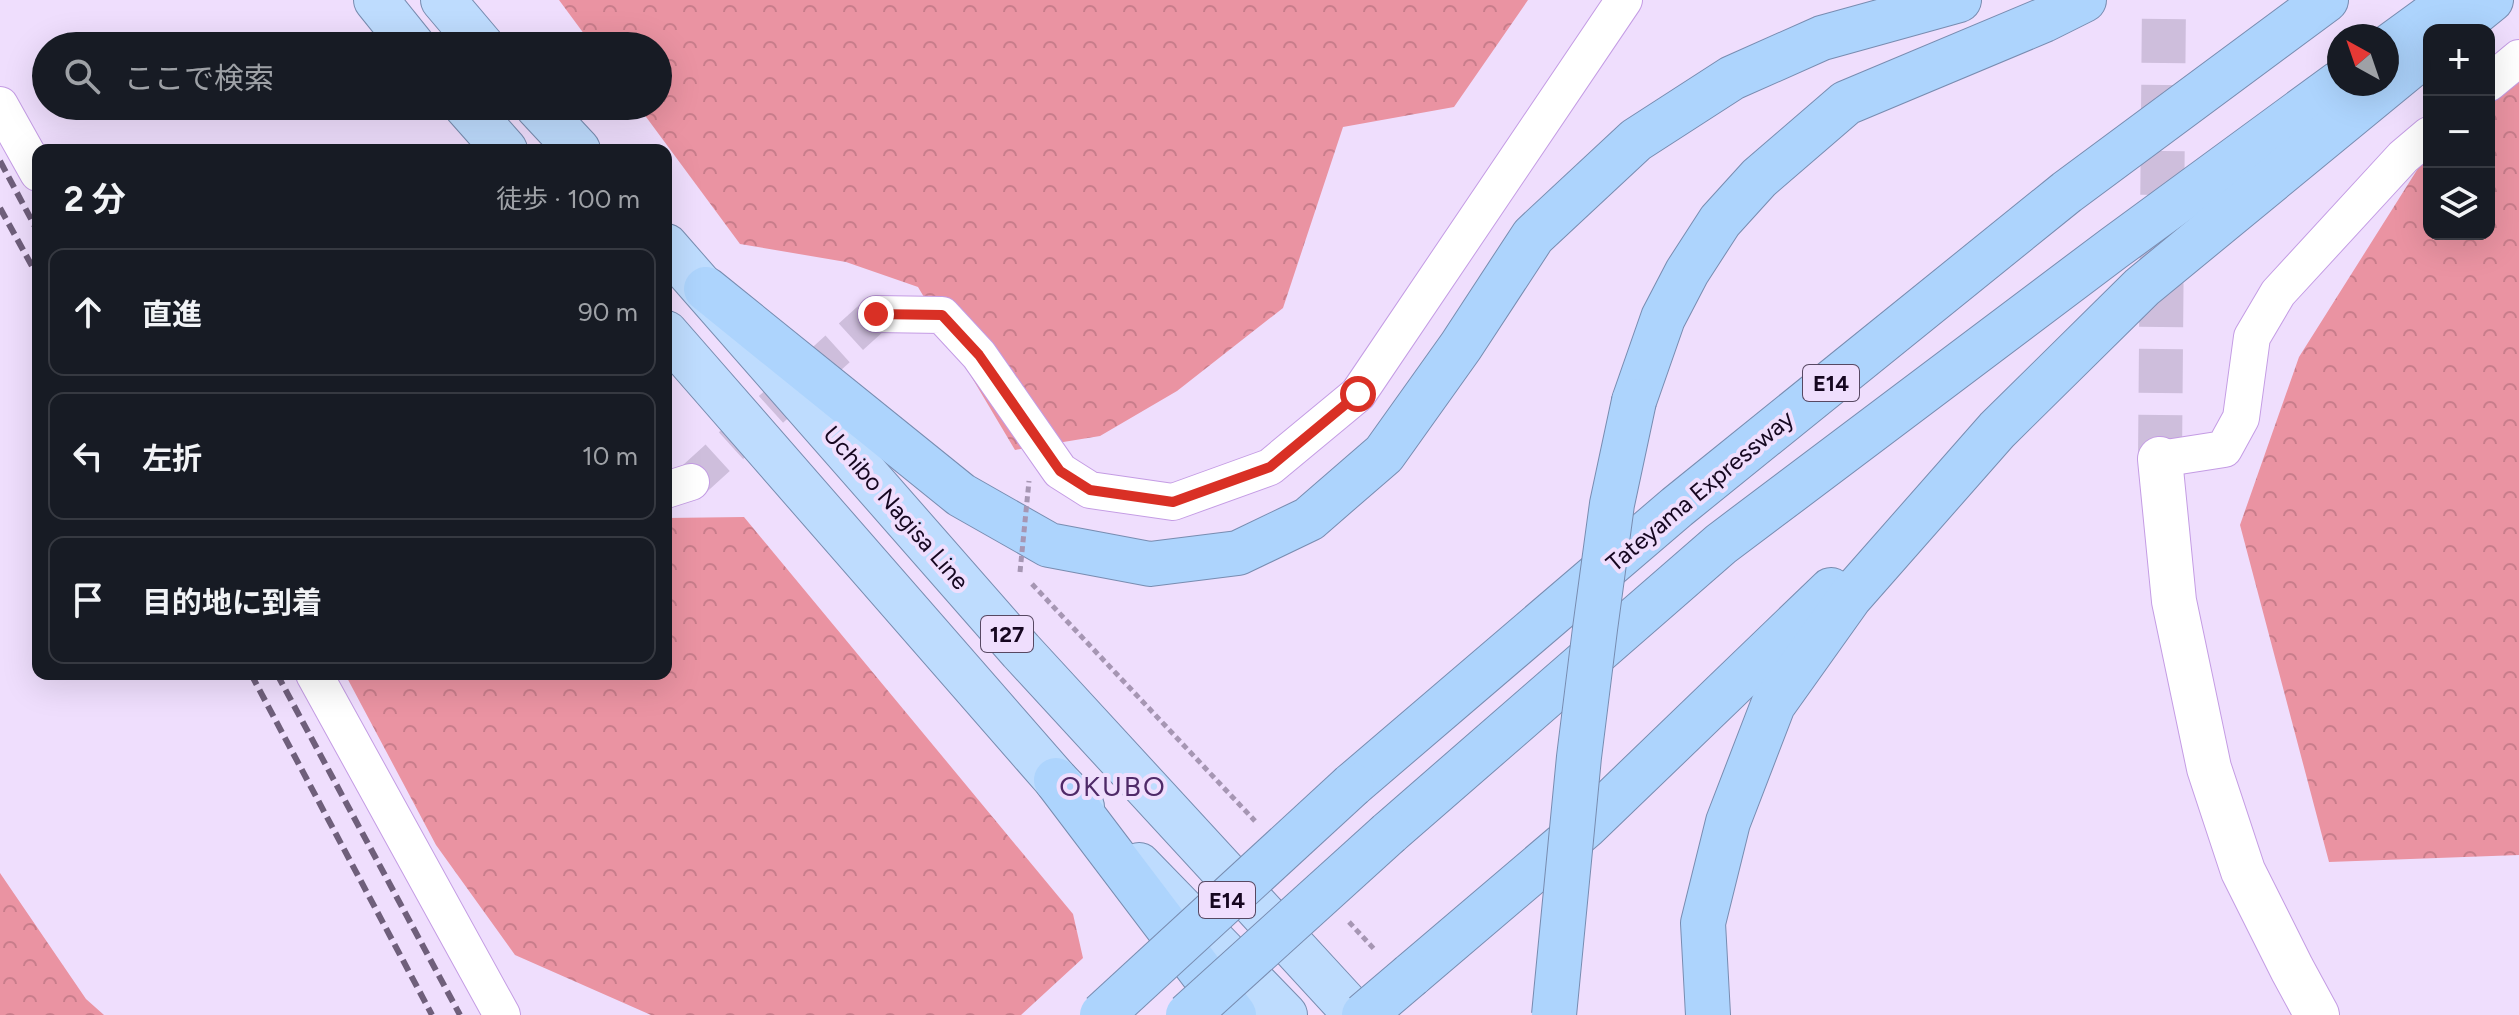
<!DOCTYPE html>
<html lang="ja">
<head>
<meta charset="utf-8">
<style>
	body { margin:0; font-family:Figtree,"Noto Sans JP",sans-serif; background:#242831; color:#f1f3f6 }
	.controls { position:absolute; right:24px; top:24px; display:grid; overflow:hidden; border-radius:16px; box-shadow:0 8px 32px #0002 }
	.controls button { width:72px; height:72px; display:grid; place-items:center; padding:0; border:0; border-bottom:2px solid #363941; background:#171b24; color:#f1f3f6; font:40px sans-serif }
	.compass { position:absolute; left:2327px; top:24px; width:72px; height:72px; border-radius:50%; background:#171b24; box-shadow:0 8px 32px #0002; rotate:320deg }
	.stop { position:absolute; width:24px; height:24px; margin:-18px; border:6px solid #d93025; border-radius:50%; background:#fff }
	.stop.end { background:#d93025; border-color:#fff; box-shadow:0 2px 8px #0008 }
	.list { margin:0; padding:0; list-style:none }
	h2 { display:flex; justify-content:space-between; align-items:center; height:104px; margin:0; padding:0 32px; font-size:34px }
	h2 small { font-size:26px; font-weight:400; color:#9ea1a6 }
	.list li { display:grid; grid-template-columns:52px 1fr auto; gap:24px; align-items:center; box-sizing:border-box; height:128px; margin:0 16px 16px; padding:0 16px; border:2px solid #363941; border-radius:16px }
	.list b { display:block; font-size:30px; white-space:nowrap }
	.list em { font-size:26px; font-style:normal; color:#9ea1a6 }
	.icon { flex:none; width:44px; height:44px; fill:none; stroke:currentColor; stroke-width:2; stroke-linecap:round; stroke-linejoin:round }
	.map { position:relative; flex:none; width:2519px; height:1015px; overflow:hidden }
	.search { position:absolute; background:#171b24; box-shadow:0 8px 32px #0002; left:32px; top:32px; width:640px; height:88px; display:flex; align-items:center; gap:20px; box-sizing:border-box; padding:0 28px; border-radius:44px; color:#9ea1a6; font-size:30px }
	.panel { position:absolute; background:#171b24; box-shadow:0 8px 32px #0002; left:32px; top:144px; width:640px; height:536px; border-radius:16px }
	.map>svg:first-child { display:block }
	.forest { fill:url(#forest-crowns) }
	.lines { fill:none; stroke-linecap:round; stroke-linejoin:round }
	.minor-tunnel { stroke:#cebedc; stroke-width:36; stroke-dasharray:36 18; stroke-linecap:butt }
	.tertiary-tunnel { stroke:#cebedc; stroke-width:44; stroke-dasharray:44 22; stroke-linecap:butt }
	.minor-casing { stroke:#c49ce4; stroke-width:38 }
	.tertiary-casing { stroke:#c49ce4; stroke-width:46 }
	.trunk-casing { stroke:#788cb0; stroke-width:46 }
	.motorway-casing { stroke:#788cb0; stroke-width:46 }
	.path { stroke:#a696b3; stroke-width:5; stroke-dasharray:6 4; stroke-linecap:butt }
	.minor { stroke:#fff; stroke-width:36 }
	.tertiary { stroke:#fff; stroke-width:44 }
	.trunk { stroke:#bedcfe; stroke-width:44 }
	.motorway { stroke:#add4fd; stroke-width:44 }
	.rail { stroke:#6f5f7b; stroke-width:6; stroke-dasharray:12 6; stroke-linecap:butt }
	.motorway-bridge-casing { stroke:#788cb0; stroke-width:46; stroke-linecap:butt }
	.path-bridge { stroke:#a696b3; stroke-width:5; stroke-dasharray:6 4; stroke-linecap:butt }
	.motorway-bridge { stroke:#add4fd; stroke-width:44 }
	.route { stroke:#d93025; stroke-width:10 }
	.labels { text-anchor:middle; stroke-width:8; stroke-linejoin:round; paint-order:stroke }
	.shield { fill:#efdefd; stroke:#574862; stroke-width:2 }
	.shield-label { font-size:22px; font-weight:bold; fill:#160720 }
	.street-label { font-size:24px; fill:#160720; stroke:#efdefd }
	.quarter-label { font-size:28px; letter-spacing:2px; fill:#4f2a68; stroke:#efdefd }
</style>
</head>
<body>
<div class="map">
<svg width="2519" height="1015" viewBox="0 0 2519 1015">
	<defs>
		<pattern id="forest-crowns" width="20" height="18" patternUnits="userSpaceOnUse" patternTransform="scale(2)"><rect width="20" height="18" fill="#ea93a2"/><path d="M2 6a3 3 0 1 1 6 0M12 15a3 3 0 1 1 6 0" fill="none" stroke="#c87d8b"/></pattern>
	</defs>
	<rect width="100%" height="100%" fill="#efdefd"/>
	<g class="forest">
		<path d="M559,0H1528L1454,107L1343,127L1283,308L1177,391L1100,436L1015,450L918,287L846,262L740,244L638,106H658V46H593Z"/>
		<path d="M2519,42V855L2329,862L2240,525L2299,357L2429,151V234H2489V71Z"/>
		<path d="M744,517L1073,914L1083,958L1021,1015H651L515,955L436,845L345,674H666V518Z"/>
		<path d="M0,873L86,999L104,1015H0Z"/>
	</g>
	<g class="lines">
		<path class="minor-tunnel" d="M691,482L876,314"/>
		<path class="tertiary-tunnel" d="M2160,459L2164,0"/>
		<defs>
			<g id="minor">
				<path d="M2489,83L2519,58"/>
				<path d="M0,105L38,173"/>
				<path d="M876,314L942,315L979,355L1060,471L1090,490L1173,502L1270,467L1358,394L1624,0"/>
				<path d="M2160,459L2224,449L2241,418L2252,337L2278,293L2403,157L2429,135"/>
				<path d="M666,490L691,482"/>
				<path d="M314,674L502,1015"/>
			</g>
			<path id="tertiary" d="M2160,459L2174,601L2209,768L2243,871L2292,969L2317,1015"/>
			<g id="trunk">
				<path d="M376,0L413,46"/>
				<path d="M443,0L482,46"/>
				<path d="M466,106L505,150"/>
				<path d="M537,106L578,150"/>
				<path d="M666,246L1021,651L1356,1015"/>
				<path d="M666,333L1056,780L1082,807"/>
				<path d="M1139,865L1285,1015"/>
			</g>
			<g id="motorway">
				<path d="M2454,30L2491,0"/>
				<path d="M2387,48L2453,0"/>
				<path d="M706,289L961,495L1049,545L1150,564L1238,553L1309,519L1384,454L1461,346L1533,236L1636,140L1732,78L1822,38L1959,0"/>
				<path d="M1634,401L1663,318L1687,272L1720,221L1759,178L1846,103L2044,20L2084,0"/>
				<path d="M1056,780L1234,1015"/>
				<path d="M1352,785L1677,507L2067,192L2326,0"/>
				<path d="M1389,833L1721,544L2114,248L2339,83"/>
				<path d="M1411,975L1586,826L1831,590"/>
				<path d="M1708,1015L1703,923L1728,822L1773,705L1850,597L1997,430L2142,287L2429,51"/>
			</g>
		</defs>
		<use href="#minor" class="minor-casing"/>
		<use href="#tertiary" class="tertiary-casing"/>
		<use href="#trunk" class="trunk-casing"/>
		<use href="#motorway" class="motorway-casing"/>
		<g class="path">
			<path d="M1032,584L1255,821"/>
			<path d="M1349,922L1375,950"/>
		</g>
		<use href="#minor" class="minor"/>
		<use href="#tertiary" class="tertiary"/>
		<use href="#trunk" class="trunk"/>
		<use href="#motorway" class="motorway"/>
		<g class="rail">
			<path d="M0,161L38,232"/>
			<path d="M0,208L38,277"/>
			<path d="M251,674L432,1015"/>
			<path d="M277,674L460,1015"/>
		</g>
		<defs>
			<g id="motorway-bridge">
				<path d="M1102,1015L1352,785"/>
				<path d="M1188,1015L1389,833"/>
				<path d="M1364,1015L1411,975"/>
				<path d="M1554,1015L1579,757L1595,629L1612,504L1634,401"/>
			</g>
		</defs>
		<use href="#motorway-bridge" class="motorway-bridge-casing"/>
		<path class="path-bridge" d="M1020,572L1029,481"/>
		<use href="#motorway-bridge" class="motorway-bridge"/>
	</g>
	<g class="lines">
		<path class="route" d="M876,314L942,315L979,355L1060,471L1090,490L1173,502L1270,467L1358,394"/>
	</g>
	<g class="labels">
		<g class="shield">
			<rect x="1803" y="365" width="56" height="36" rx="6"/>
			<rect x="981" y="616" width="52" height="36" rx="6"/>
			<rect x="1199" y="882" width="56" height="36" rx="6"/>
		</g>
		<g class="shield-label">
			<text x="1831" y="391">E14</text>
			<text x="1007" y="642">127</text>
			<text x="1227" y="908">E14</text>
		</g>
		<g class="street-label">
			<text transform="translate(1700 491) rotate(-40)" y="8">Tateyama Expressway</text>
			<text transform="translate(896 508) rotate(49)" y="8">Uchibo Nagisa Line</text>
		</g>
		<g class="quarter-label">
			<text x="1113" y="796">OKUBO</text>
		</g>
	</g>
</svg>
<div class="controls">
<button>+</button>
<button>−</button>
<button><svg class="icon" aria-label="layers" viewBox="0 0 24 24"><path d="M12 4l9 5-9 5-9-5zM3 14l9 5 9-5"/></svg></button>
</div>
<svg class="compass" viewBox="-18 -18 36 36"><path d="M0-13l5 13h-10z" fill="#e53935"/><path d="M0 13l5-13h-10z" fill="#9ea1a6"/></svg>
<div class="stop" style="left:1358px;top:394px"></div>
<div class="stop end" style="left:876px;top:314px"></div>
<div class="search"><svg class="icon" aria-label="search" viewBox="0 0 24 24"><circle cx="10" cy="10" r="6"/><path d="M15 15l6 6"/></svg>ここで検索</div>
<section class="panel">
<h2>2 分<small>徒歩 · 100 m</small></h2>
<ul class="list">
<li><svg class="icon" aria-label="ahead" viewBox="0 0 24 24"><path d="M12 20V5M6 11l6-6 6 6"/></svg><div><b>直進</b></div><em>90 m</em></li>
<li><svg class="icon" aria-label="left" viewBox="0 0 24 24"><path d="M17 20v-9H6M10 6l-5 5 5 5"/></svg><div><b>左折</b></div><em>10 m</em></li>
<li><svg class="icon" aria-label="arrive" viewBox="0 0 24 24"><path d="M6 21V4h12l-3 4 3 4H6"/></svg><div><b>目的地に到着</b></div></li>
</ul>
</section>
</div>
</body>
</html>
